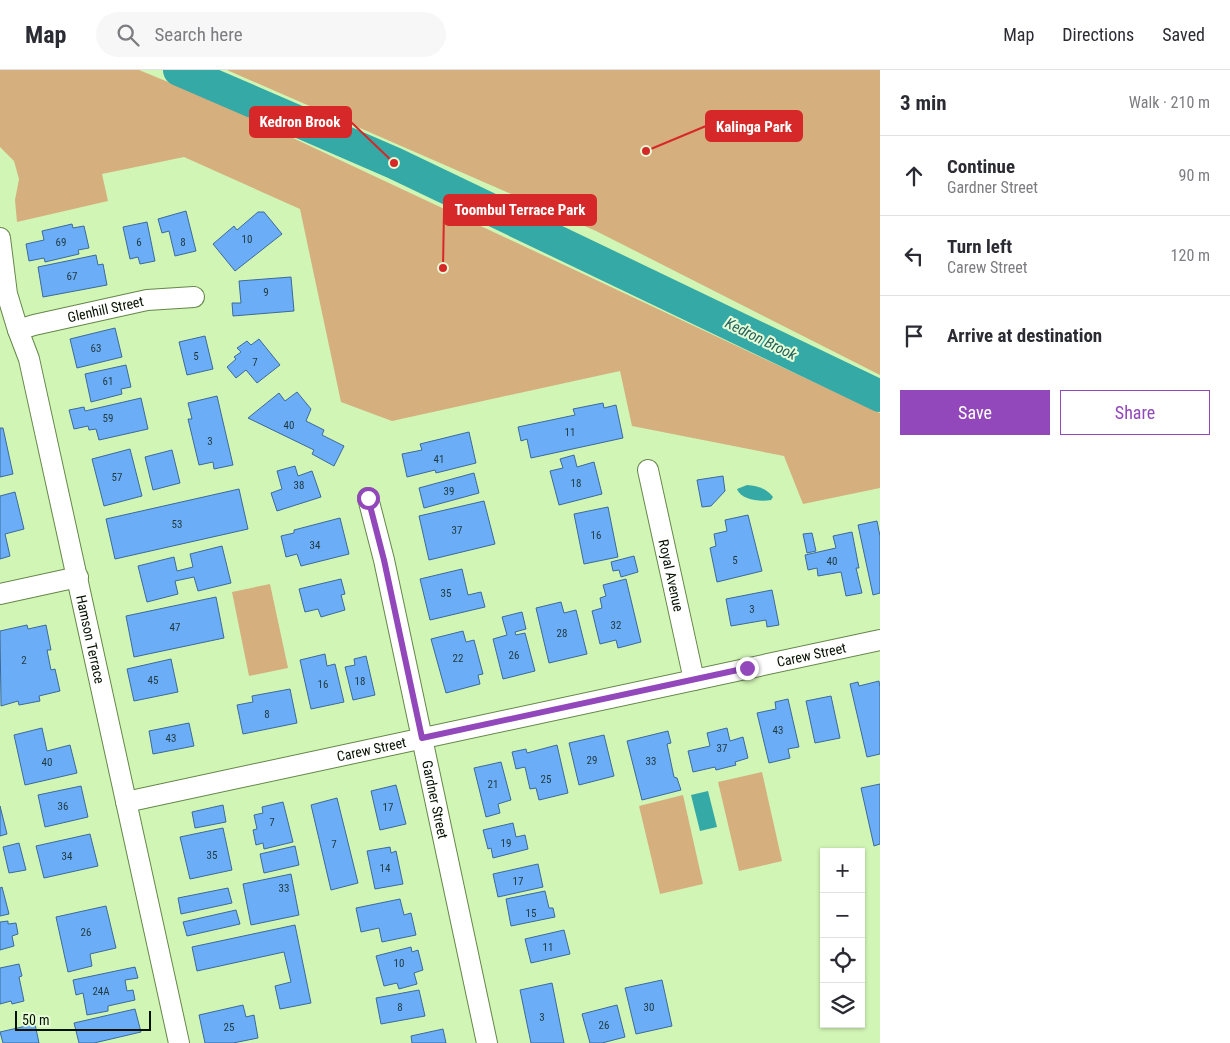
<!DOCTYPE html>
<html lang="en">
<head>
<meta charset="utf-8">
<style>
	body { margin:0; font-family:"Roboto Condensed",sans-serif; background:#f7f7f7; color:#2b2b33 }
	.controls { position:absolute; right:15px; bottom:15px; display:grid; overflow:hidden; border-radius:0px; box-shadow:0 1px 4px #0004 }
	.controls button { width:45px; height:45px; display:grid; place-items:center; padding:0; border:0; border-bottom:1px solid #e1e1e2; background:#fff; color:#2b2b33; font:25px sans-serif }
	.scale { position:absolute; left:15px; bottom:12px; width:136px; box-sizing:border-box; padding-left:5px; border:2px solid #061200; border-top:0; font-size:14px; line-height:18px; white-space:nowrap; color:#061200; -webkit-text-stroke:4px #e7fdd7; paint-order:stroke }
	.stop { position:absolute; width:15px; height:15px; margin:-11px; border:4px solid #9248ba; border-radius:50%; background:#fff }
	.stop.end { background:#9248ba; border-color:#fff; box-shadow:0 1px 5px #0008 }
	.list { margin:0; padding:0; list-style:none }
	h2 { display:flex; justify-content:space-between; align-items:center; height:65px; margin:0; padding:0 20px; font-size:21px }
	h2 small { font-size:16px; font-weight:400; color:#7c7c81 }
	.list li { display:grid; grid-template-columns:32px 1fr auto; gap:15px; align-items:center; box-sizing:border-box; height:80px; padding:0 20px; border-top:1px solid #e1e1e2 }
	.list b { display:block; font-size:19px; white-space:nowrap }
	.list p { margin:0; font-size:16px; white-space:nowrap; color:#7c7c81 }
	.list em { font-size:16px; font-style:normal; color:#7c7c81 }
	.actions { display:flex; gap:10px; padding:15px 20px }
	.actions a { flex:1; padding:11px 0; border:1px solid #9248ba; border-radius:0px; text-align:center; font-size:18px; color:#9248ba }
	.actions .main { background:#9248ba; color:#fff }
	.icon { flex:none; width:28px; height:28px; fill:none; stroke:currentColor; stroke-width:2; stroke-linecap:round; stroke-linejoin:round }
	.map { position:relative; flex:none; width:880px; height:973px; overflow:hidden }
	header { display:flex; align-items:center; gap:30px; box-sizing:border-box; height:70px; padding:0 25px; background:#fff; border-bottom:1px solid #e1e1e2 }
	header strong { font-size:24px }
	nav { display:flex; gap:28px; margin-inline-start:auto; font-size:18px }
	.search { width:350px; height:45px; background:#f7f7f7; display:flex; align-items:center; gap:12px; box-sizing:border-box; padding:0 18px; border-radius:28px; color:#7c7c81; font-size:19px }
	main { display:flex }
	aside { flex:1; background:#fff }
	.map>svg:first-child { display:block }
	.green { fill:#d6af7f }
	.water { fill:#35a9a6 }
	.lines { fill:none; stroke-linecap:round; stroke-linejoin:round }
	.river { stroke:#35a9a6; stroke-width:32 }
	.building { fill:#6badf6; stroke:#3c6a9b }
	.minor-casing { stroke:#65864a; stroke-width:22 }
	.minor { stroke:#fff; stroke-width:20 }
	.route { stroke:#9248ba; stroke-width:6 }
	.labels { text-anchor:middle; stroke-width:4; stroke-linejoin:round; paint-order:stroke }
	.number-label { font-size:11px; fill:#1f393e }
	.street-label { font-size:14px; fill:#061200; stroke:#e7fdd7 }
	.water-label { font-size:15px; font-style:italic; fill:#23615e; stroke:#e7fdd7 }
	.leader { fill:none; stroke:#d62828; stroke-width:2 }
	.callout-dot { fill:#d62828; stroke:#e7fdd7; stroke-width:2 }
	.callout { fill:#d62828; stroke:#d62828; stroke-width:2 }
	.callout-label { font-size:15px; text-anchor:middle; font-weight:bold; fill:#fff }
</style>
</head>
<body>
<header>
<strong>Map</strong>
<div class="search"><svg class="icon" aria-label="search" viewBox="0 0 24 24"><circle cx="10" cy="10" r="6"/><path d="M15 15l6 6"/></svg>Search here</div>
<nav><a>Map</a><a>Directions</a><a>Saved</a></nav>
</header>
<main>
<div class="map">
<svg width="880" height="973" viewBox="0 0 880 973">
	<rect width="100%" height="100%" fill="#d1f5b5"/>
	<g class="green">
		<path d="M0,0H139L212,30L880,343V418L803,434L784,386L632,356L620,301L392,351L341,332L300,139L184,87L102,104L108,131L17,152L15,130L19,109L14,91L0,77Z"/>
		<path d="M227,0H880V305L596,161Z"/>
		<path d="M270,514L288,598L249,606L232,522Z"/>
		<path d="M762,702L782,791L739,801L718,712Z"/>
		<path d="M683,725L703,814L660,824L639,736Z"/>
	</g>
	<g class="water">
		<path d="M747,415C757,416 766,418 773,427L771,430C760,432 741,430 737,419Z"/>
		<path d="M708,721L717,757L700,761L691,725Z"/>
	</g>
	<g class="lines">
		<path class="river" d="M179,0L394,93L880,326"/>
	</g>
	<g class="building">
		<path d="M186,141L196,181L175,186L169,161L162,163L158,149Z"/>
		<path d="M258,142H264L282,164L235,201L213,174L234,156L237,160Z"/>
		<path d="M147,152L155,191L140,194L138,187L130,189L123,157Z"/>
		<path d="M72,154L73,158L84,156L89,178L78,180L79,184L45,192L44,188L29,191L26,174L44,170L42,161Z"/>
		<path d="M96,185L98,195L103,194L107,215L43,227L38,197Z"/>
		<path d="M291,207L294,241L233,246L232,233H241L239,211Z"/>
		<path d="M115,258L122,287L77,298L70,269Z"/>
		<path d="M205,266L213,299L187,305L179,272Z"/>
		<path d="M259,269L280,295L257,313L246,300L236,308L227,297L236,289L234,287L241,282L237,278L247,271L251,275Z"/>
		<path d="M126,295L131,317L121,319L122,324L91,332L85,304Z"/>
		<path d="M297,322L311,339L306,351L324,360L322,365L344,376L334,396L312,384L314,380L248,348L279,323L285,331Z"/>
		<path d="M217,326L233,395L214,399L213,392L199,395L188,349H192L188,333Z"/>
		<path d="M141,328L148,359L99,370L96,359L89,360L88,356L74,359L69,340L84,337L85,341Z"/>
		<path d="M603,333L604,338L616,335L623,368L531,388L527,369L521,371L518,357L575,345L573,339Z"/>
		<path d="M0,358H3L13,404L0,407Z"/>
		<path d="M469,362L476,393L436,403L435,400L407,407L402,384L422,380L420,374Z"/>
		<path d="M130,379L142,426L104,436L92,389Z"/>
		<path d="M172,380L180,413L153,420L145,387Z"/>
		<path d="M574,385L577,397L594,392L602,424L559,435L550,401L563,398L560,389Z"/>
		<path d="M295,396L298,406L312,401L321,427L277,441L271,423L282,419L277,401Z"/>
		<path d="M474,403L479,423L424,438L419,418Z"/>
		<path d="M723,406L725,421L711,436L702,437L697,410Z"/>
		<path d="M239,419L248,459L115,489L106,449Z"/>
		<path d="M15,422L24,459L5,464L10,486L0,489V426Z"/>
		<path d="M484,431L495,474L429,490L419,446Z"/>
		<path d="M608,437L618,487L584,494L574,444Z"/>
		<path d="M748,445L762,501L717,512L710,478L716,476L714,464L727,461L725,450Z"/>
		<path d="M340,448L349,484L301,496L297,484L286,487L281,466L294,463V460Z"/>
		<path d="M877,451L880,466V523L873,525L858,455Z"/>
		<path d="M852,462L859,498H856L862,523L846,526L841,502L818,506L817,498L808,500L805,485L836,478L833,466Z"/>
		<path d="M812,463L816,481L807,483L803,464Z"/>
		<path d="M222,476L231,513L198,521L194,507L175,511L178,524L147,532L138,496L174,487L177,501L193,497L190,484Z"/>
		<path d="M634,486L638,502L621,507L619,500L613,501L611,492Z"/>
		<path d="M462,499L468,525L481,522L485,537L430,550L420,509Z"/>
		<path d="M341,509L345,524L341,525L345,540L321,547L318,539L305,542L299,519Z"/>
		<path d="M626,509L641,572L618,578L616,570L600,574L592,541L602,538L600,528L606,526L603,515Z"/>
		<path d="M772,520L779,555L767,557L766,550L731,556L726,529Z"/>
		<path d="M216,527L224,568L134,587L126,546Z"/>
		<path d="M561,532L564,543L576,540L587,584L549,593L536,538Z"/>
		<path d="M522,542L526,559L515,562L516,565L525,563L535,601L503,609L493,569L507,565L502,547Z"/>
		<path d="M27,555L28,559L46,555L51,580H47L51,600L55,599L60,621L39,626L40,631L19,635L18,631L1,636L0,561Z"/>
		<path d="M463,561L466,572L474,570L483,604L478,605L480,614L446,623L431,569Z"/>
		<path d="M325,584L327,596L335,594L344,632L311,639L300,590Z"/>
		<path d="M366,586L375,625L353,630L345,597L355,595L354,589Z"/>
		<path d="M171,589L178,622L134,631L127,599Z"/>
		<path d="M879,611L880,617V684L867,687L850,614L858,612L859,616Z"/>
		<path d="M290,619L297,653L243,664L237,635L253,632L252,626Z"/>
		<path d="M831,626L840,668L815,673L806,631Z"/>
		<path d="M788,629L799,677L788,679L790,688L769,693L757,643L776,639L775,632Z"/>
		<path d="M189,653L194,676L153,684L149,661Z"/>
		<path d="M42,658L47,681L70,675L77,703L25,715L14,665Z"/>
		<path d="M727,658L730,671L743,667L748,688L735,692L736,695L716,700L715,697L693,702L688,681L710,676L707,663Z"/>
		<path d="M668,661L671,673L667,674L674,707L677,708L681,720L642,730L627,671Z"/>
		<path d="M604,665L614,706L579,715L569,673Z"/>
		<path d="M557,675L568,723L539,730L536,718L530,719L525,697L516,699L512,682L526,679L527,683Z"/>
		<path d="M501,692L511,730L498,734L500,743L486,747L474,698Z"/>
		<path d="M880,714V774L874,776L861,718Z"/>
		<path d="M396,715L406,754L380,760L371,721Z"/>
		<path d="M81,716L88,747L45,757L38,725Z"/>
		<path d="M337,728L358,813L331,820L311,735Z"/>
		<path d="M283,732L293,772L264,779L263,773L256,775L253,760L257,759L254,745L263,743L262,737Z"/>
		<path d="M223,735L226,752L195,758L192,742Z"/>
		<path d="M0,736L7,764L0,766Z"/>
		<path d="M513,753L516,767L525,765L528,779L493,788L491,778L488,779L483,760Z"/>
		<path d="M223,758L232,800L190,809L180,767Z"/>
		<path d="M90,764L98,796L44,808L36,776Z"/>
		<path d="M19,773L26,800L9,803L3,777Z"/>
		<path d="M295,776L299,795L264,803L260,784Z"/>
		<path d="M390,777L391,783L396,781L403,814L375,819L367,781Z"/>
		<path d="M538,794L543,817L498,827L493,804Z"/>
		<path d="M291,804L299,845L251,855L243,814Z"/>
		<path d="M2,817L9,844L0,846V818Z"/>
		<path d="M228,818L232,833L181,844L178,828Z"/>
		<path d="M545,821L549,838H553L555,847L511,856L506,829Z"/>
		<path d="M400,829L404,845L411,843L416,865L382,872L379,858L361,862L356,838Z"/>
		<path d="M106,836L116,878L90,884L92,896L68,902L56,847Z"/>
		<path d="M236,840L240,854L187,866L183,852Z"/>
		<path d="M8,851V854L16,853L18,864L12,866L14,876L0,880V852Z"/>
		<path d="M295,855L311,933L280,939L275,916L291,912L284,882L197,901L192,877Z"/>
		<path d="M564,860L570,884L531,893L525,869Z"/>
		<path d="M411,877L412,882L418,880L423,900L414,903L417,914L399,919L397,913L384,916L376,886Z"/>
		<path d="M19,894L22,906L19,907L24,931L12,934L11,931L0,934V898Z"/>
		<path d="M135,897L138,908L125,910L127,921L133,920L135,930L108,936V941L87,945L83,923L76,925L73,910Z"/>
		<path d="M662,910L672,956L636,964L625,918Z"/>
		<path d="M552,913L564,973H531L520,920Z"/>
		<path d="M419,920L425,946L381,954L376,928Z"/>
		<path d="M243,935L246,947L254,945L258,968L233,973H205L199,945Z"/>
		<path d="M617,935L625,967L602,973H590L582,944Z"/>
		<path d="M135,939L141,962L94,973H79L74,953Z"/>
		<path d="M35,954L39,973H3L0,962Z"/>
		<path d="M443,959L446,973H412L411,966Z"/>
	</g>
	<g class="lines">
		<defs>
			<g id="minor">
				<path id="s1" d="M0,168L7,224L18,260L29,289L179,973"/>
				<path id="s2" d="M18,260L34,255L147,230L194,227"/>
				<path id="s3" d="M648,400L694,610"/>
				<path id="s4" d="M368,428L384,490L487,973"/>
				<path d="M0,524L78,507"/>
				<path id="s5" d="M126,732L880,570"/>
			</g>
		</defs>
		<use href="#minor" class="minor-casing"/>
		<use href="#minor" class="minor"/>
	</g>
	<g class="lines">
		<path class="route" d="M368,428L384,490L422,668L747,598"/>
	</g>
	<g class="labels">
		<g class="number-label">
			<text x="247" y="173">10</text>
			<text x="61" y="176">69</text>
			<text x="139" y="176">6</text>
			<text x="183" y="176">8</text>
			<text x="72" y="210">67</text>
			<text x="266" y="226">9</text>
			<text x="96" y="282">63</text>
			<text x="196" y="290">5</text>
			<text x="255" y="296">7</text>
			<text x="108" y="315">61</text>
			<text x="108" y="352">59</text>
			<text x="289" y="359">40</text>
			<text x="570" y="366">11</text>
			<text x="210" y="375">3</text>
			<text x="439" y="393">41</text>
			<text x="117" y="411">57</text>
			<text x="576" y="417">18</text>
			<text x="299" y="419">38</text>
			<text x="449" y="425">39</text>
			<text x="177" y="458">53</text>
			<text x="457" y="464">37</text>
			<text x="596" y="469">16</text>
			<text x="315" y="479">34</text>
			<text x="735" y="494">5</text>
			<text x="832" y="495">40</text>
			<text x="446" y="527">35</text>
			<text x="752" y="543">3</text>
			<text x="616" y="559">32</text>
			<text x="175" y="561">47</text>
			<text x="562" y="567">28</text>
			<text x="514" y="589">26</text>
			<text x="458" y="592">22</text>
			<text x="24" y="594">2</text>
			<text x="153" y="614">45</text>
			<text x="360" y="615">18</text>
			<text x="323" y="618">16</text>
			<text x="267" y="648">8</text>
			<text x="778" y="664">43</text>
			<text x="171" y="672">43</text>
			<text x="722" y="682">37</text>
			<text x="592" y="694">29</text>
			<text x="651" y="695">33</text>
			<text x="47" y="696">40</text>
			<text x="546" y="713">25</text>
			<text x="493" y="718">21</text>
			<text x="63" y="740">36</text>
			<text x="388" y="741">17</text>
			<text x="272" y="756">7</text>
			<text x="506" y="777">19</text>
			<text x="334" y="778">7</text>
			<text x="212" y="789">35</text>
			<text x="67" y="790">34</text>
			<text x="385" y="802">14</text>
			<text x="518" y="815">17</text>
			<text x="284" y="822">33</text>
			<text x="531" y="847">15</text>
			<text x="86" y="866">26</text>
			<text x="548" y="881">11</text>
			<text x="399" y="897">10</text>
			<text x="101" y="925">24A</text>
			<text x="400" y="941">8</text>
			<text x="649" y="941">30</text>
			<text x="542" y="951">3</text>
			<text x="604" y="959">26</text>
			<text x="229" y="961">25</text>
		</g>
		<g class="street-label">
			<text dy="5" stroke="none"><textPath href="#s2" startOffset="90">Glenhill Street</textPath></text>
			<text dy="5" stroke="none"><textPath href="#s3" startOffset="108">Royal Avenue</textPath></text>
			<text dy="5" stroke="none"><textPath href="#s1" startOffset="412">Hamson Terrace</textPath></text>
			<text dy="5" stroke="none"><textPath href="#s5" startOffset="701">Carew Street</textPath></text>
			<text dy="5" stroke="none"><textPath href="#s5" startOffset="251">Carew Street</textPath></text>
			<text dy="5" stroke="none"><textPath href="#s4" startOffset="309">Gardner Street</textPath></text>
		</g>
		<g class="water-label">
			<text transform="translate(761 269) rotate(26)" y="5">Kedron Brook</text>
		</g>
	</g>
	<path class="leader" d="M394 93L351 52M646 81L706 56M443 198L444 140"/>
	<g class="callout-dot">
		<circle cx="394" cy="93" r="5"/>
		<circle cx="646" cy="81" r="5"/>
		<circle cx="443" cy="198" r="5"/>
	</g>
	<g class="callout">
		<rect x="250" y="37" width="101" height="30" rx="5"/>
		<rect x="706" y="41" width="96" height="30" rx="5"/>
		<rect x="444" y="125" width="152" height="30" rx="5"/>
	</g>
	<g class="callout-label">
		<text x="300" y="57">Kedron Brook</text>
		<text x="754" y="62">Kalinga Park</text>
		<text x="520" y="145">Toombul Terrace Park</text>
	</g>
</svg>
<div class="controls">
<button>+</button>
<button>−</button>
<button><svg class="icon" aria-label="locate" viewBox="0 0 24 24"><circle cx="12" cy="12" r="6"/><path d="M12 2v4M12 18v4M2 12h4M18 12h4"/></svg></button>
<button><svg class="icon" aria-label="layers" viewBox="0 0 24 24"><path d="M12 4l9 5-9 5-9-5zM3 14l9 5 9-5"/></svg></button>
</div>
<div class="scale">50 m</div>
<div class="stop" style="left:368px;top:428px"></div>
<div class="stop end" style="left:747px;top:598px"></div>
</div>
<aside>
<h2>3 min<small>Walk · 210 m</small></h2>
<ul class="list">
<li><svg class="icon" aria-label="ahead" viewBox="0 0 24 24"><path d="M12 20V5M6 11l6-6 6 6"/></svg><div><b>Continue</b><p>Gardner Street</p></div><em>90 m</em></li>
<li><svg class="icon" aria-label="left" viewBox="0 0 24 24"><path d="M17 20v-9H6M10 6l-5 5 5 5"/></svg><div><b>Turn left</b><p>Carew Street</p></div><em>120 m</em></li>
<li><svg class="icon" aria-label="arrive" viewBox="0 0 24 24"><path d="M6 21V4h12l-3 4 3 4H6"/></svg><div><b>Arrive at destination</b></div></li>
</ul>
<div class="actions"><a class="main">Save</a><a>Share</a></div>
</aside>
</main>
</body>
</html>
